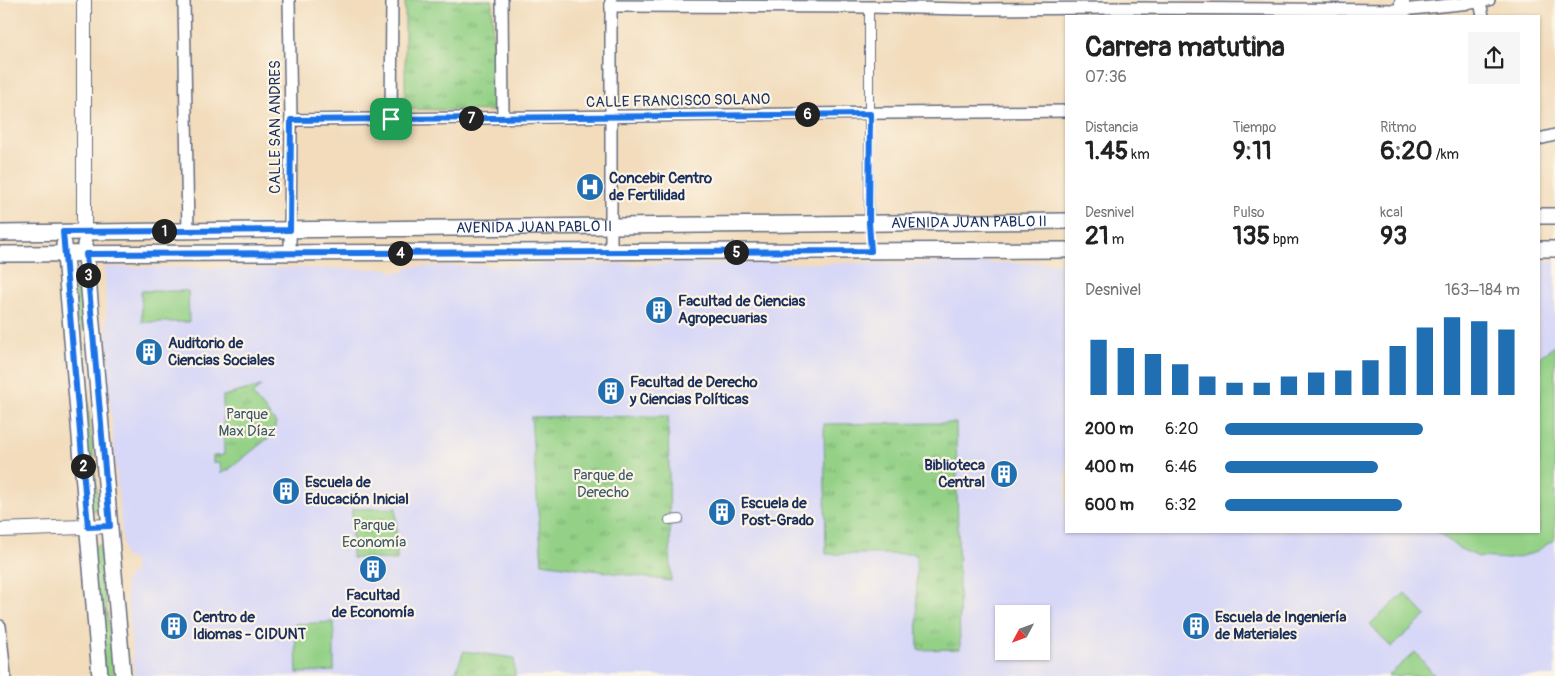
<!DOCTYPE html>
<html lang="es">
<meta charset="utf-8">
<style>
body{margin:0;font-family:Pangolin,sans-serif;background:#f6f6f6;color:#222;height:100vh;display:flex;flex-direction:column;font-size:19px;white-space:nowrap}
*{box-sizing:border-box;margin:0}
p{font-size:16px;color:#767676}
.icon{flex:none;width:28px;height:28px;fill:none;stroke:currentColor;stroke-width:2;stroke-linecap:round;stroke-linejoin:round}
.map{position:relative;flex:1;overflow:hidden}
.panel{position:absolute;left:1065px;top:15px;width:475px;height:518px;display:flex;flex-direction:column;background:#fff;border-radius:0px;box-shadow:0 1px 4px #0004}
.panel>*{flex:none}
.needle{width:32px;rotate:229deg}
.controls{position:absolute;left:995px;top:605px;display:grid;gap:10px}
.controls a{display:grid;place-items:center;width:55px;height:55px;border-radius:0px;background:#fff;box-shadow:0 1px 4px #0004;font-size:25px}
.pin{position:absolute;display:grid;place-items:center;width:42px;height:42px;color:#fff;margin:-21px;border-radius:10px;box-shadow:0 2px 8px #0006}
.km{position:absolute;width:25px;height:25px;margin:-12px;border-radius:50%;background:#222;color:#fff;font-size:14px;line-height:25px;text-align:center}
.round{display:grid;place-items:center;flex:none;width:52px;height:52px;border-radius:0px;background:#f6f6f6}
.headline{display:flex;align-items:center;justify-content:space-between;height:85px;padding:0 20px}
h1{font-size:28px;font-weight:700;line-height:38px}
.metrics{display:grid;grid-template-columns:repeat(3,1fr);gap:8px;height:85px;padding:5px 20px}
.metrics div{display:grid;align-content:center}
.metrics b{font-size:25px;font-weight:700}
.metrics small{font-size:14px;font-weight:400}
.metrics p{font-size:14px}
.chart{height:140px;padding:10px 20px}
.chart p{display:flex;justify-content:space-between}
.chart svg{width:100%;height:90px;margin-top:5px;stroke:#1f6fb2;stroke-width:6}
ul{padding:0 20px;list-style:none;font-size:16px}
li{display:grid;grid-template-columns:80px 60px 1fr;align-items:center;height:38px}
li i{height:12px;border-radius:6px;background:#1f6fb2}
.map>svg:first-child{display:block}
.built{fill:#d7d7f8;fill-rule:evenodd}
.green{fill:#94d187;stroke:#588072}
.park{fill:url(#park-tufts);stroke:#588072}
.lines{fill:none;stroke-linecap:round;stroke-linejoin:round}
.pedestrian-casing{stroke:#666c7f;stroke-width:10}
.minor-casing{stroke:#666c7f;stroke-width:14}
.tertiary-casing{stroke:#666c7f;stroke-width:16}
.secondary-casing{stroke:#666c7f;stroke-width:18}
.pedestrian{stroke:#fff;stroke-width:8}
.minor{stroke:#fff;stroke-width:11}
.tertiary{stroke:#fff;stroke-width:14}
.secondary{stroke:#fff;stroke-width:15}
.route-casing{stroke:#fff;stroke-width:10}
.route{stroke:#1a73e8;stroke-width:6}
.labels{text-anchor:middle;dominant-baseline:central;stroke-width:4.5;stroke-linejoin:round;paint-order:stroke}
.street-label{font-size:15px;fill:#1b2f5e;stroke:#fcf5e5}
.poi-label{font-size:15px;font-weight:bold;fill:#1b2f5e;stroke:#fcf5e5;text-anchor:start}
.park-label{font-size:15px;fill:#395868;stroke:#fcf5e5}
</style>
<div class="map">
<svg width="1555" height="676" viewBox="0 0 1555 676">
<defs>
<pattern id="park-tufts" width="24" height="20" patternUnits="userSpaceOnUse" patternTransform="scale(1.25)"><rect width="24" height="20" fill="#94d187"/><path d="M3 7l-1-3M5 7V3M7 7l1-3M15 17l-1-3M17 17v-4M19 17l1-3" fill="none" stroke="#78aa72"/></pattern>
</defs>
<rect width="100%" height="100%" fill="#fcf5e5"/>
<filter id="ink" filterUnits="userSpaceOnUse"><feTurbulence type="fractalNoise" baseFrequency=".02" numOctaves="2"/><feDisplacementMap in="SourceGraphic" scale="10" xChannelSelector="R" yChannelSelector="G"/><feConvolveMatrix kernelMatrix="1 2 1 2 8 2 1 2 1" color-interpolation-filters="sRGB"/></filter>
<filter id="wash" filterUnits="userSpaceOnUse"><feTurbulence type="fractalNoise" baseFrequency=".0096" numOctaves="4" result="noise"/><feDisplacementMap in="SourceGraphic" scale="20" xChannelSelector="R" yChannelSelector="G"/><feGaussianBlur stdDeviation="1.12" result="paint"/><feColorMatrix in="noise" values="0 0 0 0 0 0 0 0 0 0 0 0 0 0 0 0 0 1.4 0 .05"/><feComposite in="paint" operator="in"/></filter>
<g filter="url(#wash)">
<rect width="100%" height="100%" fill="#f2dcbc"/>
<path class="built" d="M1539 261H1555V676H135L125 580H129V574H134V560H130L129 557H124L108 377 105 267 389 269V272H406V267L555 264 1066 263V531H1539ZM1004 614H1041V651H1004Z"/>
<g class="green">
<path d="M81 270 83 375H77L75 271Z"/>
<path d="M141 291H188L189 322H142Z"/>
<path d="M1555 346V539L1534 553 1509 559 1479 557 1458 548 1437 531H1539V357Z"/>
<path d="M79 394H87L99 511 89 510Z"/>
<path d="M100 545 114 676H105L91 546Z"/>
<path d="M1405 593 1426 616 1391 647 1370 624Z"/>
<path d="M334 622V671L297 673 295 624Z"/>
<path d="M1415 652 1435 676H1388Z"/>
</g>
<g class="park">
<path d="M405 0H492L494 111 405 109Z"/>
<path d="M261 386 252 394 276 423 272 435 227 471 221 473 220 463H213V456L224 455 223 396Z"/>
<path d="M668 416 671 581 542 563 531 417Z"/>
<path d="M956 423 960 649 918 650 916 554H826L824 424Z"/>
<path d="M396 508 397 560 352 558V509Z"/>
<path d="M464 651 514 658 515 676H454Z"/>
</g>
</g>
<g filter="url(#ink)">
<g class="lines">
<g class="pedestrian-casing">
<g id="pedestrian">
<path d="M869 7V223"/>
<path d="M669 520 679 519"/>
</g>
</g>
<g class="minor-casing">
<g id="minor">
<path d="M184 0 188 231"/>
<path d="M289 0 291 120 290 253"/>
<path d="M502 0 503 118"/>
<path d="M611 0V252"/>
<path d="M1480 2 1483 16"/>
<path d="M611 6 869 7 965 9 1123 8 1402 10 1480 2 1489 0"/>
<path d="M391 119 392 0"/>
<path d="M291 120 1066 111"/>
<path d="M1539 139 1555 135"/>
<path d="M0 626 5 676"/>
</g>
</g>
<g class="tertiary-casing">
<g id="tertiary">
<path d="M1402 16V0"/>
<path d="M84 232V0"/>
<path d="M0 530 110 526"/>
</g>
</g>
<g class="secondary-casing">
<g id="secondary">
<path d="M1539 216H1555"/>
<path id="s1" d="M0 233 1066 221"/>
<path d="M64 244 100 676"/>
<path d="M85 244 123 676"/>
<path d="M1539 249H1555"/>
<path d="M0 254 1066 250"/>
</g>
</g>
<use href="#pedestrian" class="pedestrian"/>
<use href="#minor" class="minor"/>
<use href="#tertiary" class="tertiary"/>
<use href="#secondary" class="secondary"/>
</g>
</g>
<g class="lines" filter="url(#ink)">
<g class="route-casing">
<path id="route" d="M870 114 869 223 871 251 86 254 110 526 88 527 63 232 290 230 291 120Z"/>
</g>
<use href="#route" class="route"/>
</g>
<defs>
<g id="hospital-disc" transform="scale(1.4375)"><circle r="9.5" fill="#1f6fb2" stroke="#fcf5e5"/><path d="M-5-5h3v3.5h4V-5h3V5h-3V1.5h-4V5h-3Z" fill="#fff"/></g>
<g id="building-disc" transform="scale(1.4375)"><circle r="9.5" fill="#1f6fb2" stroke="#fcf5e5"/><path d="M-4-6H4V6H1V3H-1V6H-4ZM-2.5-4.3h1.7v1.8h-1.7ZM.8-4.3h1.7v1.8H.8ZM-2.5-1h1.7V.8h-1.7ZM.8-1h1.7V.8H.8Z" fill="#fff"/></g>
</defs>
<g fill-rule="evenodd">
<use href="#hospital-disc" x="590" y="187"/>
<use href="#building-disc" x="659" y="310"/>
<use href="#building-disc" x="149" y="352"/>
<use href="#building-disc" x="611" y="391"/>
<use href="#building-disc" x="1004" y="474"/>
<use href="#building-disc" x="286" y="491"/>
<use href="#building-disc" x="722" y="512"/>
<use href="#building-disc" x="373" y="569"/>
<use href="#building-disc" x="174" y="626"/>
<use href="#building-disc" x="1196" y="626"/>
</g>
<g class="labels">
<g class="street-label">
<text transform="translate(678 101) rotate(-1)">CALLE FRANCISCO SOLANO</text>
<text transform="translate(275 127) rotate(-90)">CALLE SAN ANDRES</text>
<text stroke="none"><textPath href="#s1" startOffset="969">AVENIDA JUAN PABLO II</textPath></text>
<text stroke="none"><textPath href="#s1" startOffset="534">AVENIDA JUAN PABLO II</textPath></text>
</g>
<g class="poi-label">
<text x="609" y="178">Concebir Centro<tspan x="609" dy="17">de Fertilidad</tspan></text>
<text x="678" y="301">Facultad de Ciencias<tspan x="678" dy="17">Agropecuarias</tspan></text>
<text x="168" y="343">Auditorio de<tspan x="168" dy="17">Ciencias Sociales</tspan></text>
<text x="630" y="382">Facultad de Derecho<tspan x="630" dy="17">y Ciencias Políticas</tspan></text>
<text x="985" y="465" text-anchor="end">Biblioteca<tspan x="985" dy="17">Central</tspan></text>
<text x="305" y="482">Escuela de<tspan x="305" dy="17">Educación Inicial</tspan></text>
<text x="741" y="503">Escuela de<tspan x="741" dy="17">Post-Grado</tspan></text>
<text x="373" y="595" text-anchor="middle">Facultad<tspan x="373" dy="17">de Economía</tspan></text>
<text x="193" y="617">Centro de<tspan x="193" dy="17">Idiomas - CIDUNT</tspan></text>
<text x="1215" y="617">Escuela de Ingeniería<tspan x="1215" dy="17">de Materiales</tspan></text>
</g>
<g class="park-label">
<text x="247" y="414">Parque<tspan x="247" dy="17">Max Díaz</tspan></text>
<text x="603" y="475">Parque de<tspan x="603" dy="17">Derecho</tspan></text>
<text x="374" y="525">Parque<tspan x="374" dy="17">Economía</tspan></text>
</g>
</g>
</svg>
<div class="controls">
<a><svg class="needle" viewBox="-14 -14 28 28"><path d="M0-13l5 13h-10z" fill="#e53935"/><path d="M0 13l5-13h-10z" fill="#767676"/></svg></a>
</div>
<div class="pin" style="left:391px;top:119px;background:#1e9e55"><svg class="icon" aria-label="arrive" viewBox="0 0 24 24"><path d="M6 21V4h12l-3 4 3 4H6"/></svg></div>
<b class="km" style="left:164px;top:231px">1</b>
<b class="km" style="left:83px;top:466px">2</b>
<b class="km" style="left:88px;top:275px">3</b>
<b class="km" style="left:400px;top:253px">4</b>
<b class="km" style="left:736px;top:252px">5</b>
<b class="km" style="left:807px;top:114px">6</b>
<b class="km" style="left:471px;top:118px">7</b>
<section class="panel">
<div class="headline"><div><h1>Carrera matutina</h1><p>07:36</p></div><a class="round"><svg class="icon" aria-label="share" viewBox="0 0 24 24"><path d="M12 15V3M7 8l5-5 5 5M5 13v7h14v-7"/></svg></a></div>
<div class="metrics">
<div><p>Distancia</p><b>1.45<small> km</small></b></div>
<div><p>Tiempo</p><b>9:11</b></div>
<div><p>Ritmo</p><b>6:20<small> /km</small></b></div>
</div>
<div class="metrics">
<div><p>Desnivel</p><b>21<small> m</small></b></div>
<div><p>Pulso</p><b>135<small> bpm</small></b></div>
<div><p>kcal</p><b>93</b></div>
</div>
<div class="chart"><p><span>Desnivel</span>163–184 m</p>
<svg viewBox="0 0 160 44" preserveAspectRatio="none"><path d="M5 44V17M15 44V21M25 44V24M35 44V29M45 44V35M55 44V38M65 44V38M75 44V35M85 44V33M95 44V32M105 44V27M115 44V20M125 44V11M135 44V6M145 44V8M155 44V12"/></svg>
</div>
<ul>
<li><b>200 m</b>6:20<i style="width:67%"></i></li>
<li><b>400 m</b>6:46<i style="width:52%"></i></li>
<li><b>600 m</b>6:32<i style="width:60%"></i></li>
</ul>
</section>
</div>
